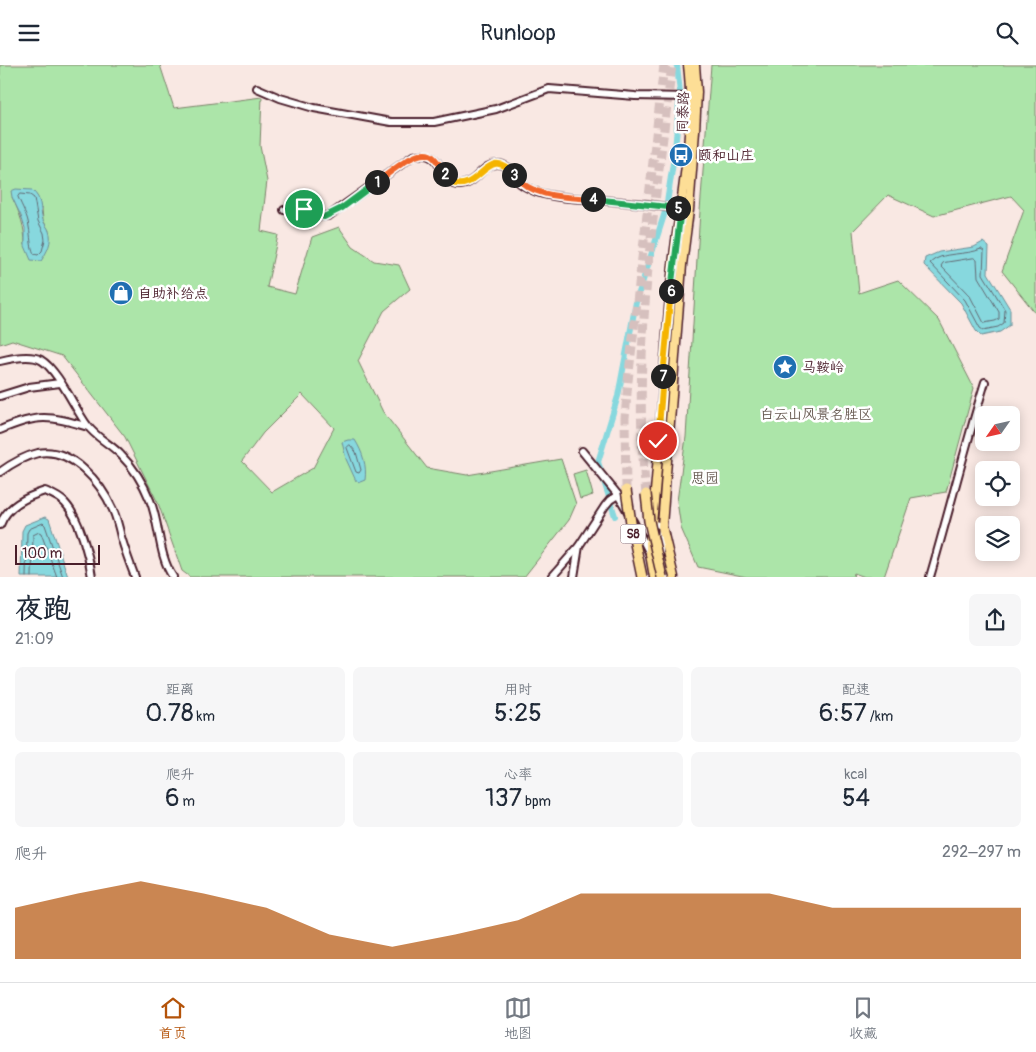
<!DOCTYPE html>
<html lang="zh">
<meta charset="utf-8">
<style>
body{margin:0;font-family:Pangolin,"LXGW WenKai TC",sans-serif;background:#f6f6f7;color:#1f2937;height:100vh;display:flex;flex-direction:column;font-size:19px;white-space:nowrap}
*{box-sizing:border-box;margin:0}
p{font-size:16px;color:#747a83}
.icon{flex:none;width:28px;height:28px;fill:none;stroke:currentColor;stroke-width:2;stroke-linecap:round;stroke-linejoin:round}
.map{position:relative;height:512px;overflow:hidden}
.side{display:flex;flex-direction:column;background:#fff;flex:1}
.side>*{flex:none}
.needle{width:32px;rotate:236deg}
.fabs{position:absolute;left:975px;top:341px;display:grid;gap:10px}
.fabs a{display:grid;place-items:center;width:45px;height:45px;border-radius:8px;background:#fff;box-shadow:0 2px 12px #0003;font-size:25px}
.scale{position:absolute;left:15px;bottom:12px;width:85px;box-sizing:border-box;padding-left:5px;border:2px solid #4a1f2b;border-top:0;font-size:14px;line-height:18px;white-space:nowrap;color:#4a1f2b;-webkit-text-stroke:4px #fff;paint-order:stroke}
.pin{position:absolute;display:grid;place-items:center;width:42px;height:42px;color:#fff;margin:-21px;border:2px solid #fff;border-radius:50%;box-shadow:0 1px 5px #0007}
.km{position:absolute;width:25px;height:25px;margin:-12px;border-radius:50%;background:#222;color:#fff;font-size:14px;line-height:25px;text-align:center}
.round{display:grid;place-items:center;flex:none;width:52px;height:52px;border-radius:8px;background:#f6f6f7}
.head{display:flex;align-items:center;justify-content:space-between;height:85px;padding:0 15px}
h1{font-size:28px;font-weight:600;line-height:38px}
.metrics{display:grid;grid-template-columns:repeat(3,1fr);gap:8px;height:85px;padding:5px 15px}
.metrics div{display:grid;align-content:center;border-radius:8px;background:#f6f6f7;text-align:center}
.metrics b{font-size:25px;font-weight:600}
.metrics small{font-size:14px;font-weight:400}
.metrics p{font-size:14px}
.chart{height:140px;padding:10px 15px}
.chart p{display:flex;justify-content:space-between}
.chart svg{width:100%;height:90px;margin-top:5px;fill:#b45309;opacity:.7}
header{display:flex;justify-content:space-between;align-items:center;height:65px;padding:0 15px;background:#fff;font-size:22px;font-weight:600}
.dock{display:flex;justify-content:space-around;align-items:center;height:70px;border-top:1px solid #e0e1e3;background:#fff;font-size:14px;color:#747a83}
.dock a{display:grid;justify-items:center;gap:2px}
.dock .current{color:#b45309}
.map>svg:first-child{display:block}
.green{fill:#ace5a9;stroke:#7b826a;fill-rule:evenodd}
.water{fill:#87d8de;stroke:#6f8e96}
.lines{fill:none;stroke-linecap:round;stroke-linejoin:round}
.shore{stroke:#626973;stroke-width:1}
.canal{stroke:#87d8de;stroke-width:6}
.highway-tunnel{stroke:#d6c0be;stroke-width:9;stroke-dasharray:9 4.5;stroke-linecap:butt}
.minor-casing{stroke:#4a1f2b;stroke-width:10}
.major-casing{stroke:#4a1f2b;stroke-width:11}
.minor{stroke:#fff;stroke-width:6}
.major{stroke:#fdde96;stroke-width:8}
.highway-bridge-casing{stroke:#4a1f2b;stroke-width:12;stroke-linecap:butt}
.highway-bridge{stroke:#fdde96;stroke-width:9}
.split-1-casing{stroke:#fff;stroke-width:10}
.split-2-casing{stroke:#fff;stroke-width:10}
.split-3-casing{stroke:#fff;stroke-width:10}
.split-4-casing{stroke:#fff;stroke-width:10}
.split-5-casing{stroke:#fff;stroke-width:10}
.split-6-casing{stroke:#fff;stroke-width:10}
.split-7-casing{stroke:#fff;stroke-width:10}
.split-8-casing{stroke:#fff;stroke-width:10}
.split-1{stroke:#22a559;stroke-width:6}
.split-2{stroke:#f0652b;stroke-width:6}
.split-3{stroke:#f5b400;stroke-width:6}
.split-4{stroke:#f0652b;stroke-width:6}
.split-5{stroke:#22a559;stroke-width:6}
.split-6{stroke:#22a559;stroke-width:6}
.split-7{stroke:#f5b400;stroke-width:6}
.split-8{stroke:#f5b400;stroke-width:6}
.labels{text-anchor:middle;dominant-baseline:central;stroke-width:5;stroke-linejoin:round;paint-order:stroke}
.shield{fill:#fff;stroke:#80626b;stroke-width:1}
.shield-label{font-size:12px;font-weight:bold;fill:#4a1f2b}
.street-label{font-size:14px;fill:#4a1f2b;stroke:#fff}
.poi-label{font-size:14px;fill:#4a1f2b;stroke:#fff;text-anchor:start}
.park-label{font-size:14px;fill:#675a51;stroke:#fff}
</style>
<header><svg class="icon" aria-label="menu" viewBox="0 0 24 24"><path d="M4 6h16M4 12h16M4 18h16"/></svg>Runloop<svg class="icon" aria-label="search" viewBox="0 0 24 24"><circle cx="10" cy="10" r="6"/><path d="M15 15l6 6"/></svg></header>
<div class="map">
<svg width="1036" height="512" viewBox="0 0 1036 512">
<rect width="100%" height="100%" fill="#f9e8e3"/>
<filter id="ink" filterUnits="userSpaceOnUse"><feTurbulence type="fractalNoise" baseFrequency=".02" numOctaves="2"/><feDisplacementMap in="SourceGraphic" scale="10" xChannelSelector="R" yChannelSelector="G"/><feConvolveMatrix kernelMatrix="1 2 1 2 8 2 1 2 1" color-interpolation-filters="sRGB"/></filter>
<g filter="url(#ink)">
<g class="green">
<path d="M0 0H160L174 43 262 32 260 81 267 116 261 166 278 170 267 222 295 229 312 172 339 162 353 182 374 196 399 200 410 224 384 246 358 296 383 347 427 403 467 410 561 394 576 439 569 455 524 512H190L182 506 158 438 125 372 62 291 12 275 0 279ZM12 132 42 144 43 155 49 166 25 180C25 162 20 149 12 132ZM302 329 334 363 313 403 272 427 242 396 263 368Z"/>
<path d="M711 0H1036V249L1002 206 1024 145 1011 131 934 151 888 130 853 166 859 228 898 215 939 255 974 323 946 427 911 433 884 512H865L854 508 853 512H747L698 502 681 463 677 436 686 372 700 146Z"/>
<path d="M586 405 593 430 580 434 573 409Z"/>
</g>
<g class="water">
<path d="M16 124 32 125C43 135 39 142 43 155 44 159 48 162 49 166 53 176 47 187 41 196L31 195 25 181V163L21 151 12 132 11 126Z"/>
<path d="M983 177 989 182 988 208 1010 244V260L1000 267 981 271 976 266 961 238 924 200 925 193 939 187 974 182Z"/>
<path d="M348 375H355C363 388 367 401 365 415L360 417 356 416 346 394 342 377Z"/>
<path d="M45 452 49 454 68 512H21L22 466 25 460Z"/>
</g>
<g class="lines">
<g class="shore">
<path d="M20 129 30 130 34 133 38 156 44 168 45 175 42 186 38 190 34 189C30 180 31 172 29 162 28 151 22 142 18 132Z"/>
<path d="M981 184 984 186 983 209 1005 245 1004 258 998 262 983 265 980 263 965 235 930 198C942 186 966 191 981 184Z"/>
<path d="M974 193 977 195 978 212 999 247V254L995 256 984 258 970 231 941 201 943 198Z"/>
<path d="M350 380 356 387 361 405 359 408 356 407 347 383Z"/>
<path d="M26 512 27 468 29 464 43 458 45 460 63 512"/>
<path d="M32 512 33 470 39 467 41 468 57 512"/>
</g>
<path class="canal" d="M615 451 598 397 618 331 636 237 666 144 675 85 680 28 677 0"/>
<g class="highway-tunnel">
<path d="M626 425 625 353 628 316 664 0"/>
<path d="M646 429C631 286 655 142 672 0"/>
</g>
<g class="minor-casing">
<g id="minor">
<path d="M257 23 280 33 314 43 391 57H434L496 44 549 24 635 31 689 32"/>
<path d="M284 145C291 144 299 142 306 144 315 147 320 154 330 150L413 91C446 82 438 121 460 120 476 119 483 98 498 99 509 99 513 112 520 118 524 121 532 125 537 127 558 134 580 133 601 135 628 137 654 140 681 144"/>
<path d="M0 296C12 293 30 289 41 295 58 305 75 344 87 360 96 373 111 379 121 390 133 402 144 420 150 435 160 459 158 490 173 512"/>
<path d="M0 331 29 322 60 318"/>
<path d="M0 365C37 349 50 350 88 362"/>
<path d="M582 386 618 430 628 447"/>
<path d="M0 407C11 399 25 391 38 388 72 382 101 418 113 445 117 454 119 463 121 472 125 485 130 499 135 512"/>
<path d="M633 456 650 489"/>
<path d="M652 458 662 461 660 489"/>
<path d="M0 460C7 441 26 432 45 426 52 429 60 432 65 438 80 454 89 491 92 512"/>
<path d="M552 512 579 481 605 441 610 435 618 430"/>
<path d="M574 512 579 481"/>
<path d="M930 512C949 447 965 382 985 317"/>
</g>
</g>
<g class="major-casing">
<g id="major">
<path d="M652 458C661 372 664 286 673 200 680 136 696 65 688 0"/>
<path d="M650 472V489L654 512"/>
<path d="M674 512 662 461 682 200 689 145 695 66 697 27 695 0"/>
</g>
</g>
<use href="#minor" class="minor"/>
<use href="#major" class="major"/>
<g class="highway-bridge-casing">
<g id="highway-bridge">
<path d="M626 425 632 464 642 512"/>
<path d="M646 429 649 456 662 512"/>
</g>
</g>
<use href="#highway-bridge" class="highway-bridge"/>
</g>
</g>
<g class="lines" filter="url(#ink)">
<g class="split-1-casing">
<path id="split-1" d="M304 144 324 152 342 143 377 117"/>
</g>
<g class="split-2-casing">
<path id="split-2" d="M377 117C389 109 415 84 430 90 437 93 441 103 445 109"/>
</g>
<g class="split-3-casing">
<path id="split-3" d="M445 109 450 117C479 131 488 76 514 110"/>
</g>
<g class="split-4-casing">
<path id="split-4" d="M514 110C532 133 566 132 593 134"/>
</g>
<g class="split-5-casing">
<path id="split-5" d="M593 134 678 143"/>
</g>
<g class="split-6-casing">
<path id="split-6" d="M671 226 681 144 678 143"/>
</g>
<g class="split-7-casing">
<path id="split-7" d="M663 311 671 226"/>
</g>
<g class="split-8-casing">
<path id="split-8" d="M658 376 663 311"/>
</g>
<use href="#split-1" class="split-1"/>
<use href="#split-2" class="split-2"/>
<use href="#split-3" class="split-3"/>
<use href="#split-4" class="split-4"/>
<use href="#split-5" class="split-5"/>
<use href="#split-6" class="split-6"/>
<use href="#split-7" class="split-7"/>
<use href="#split-8" class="split-8"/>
</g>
<defs>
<g id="bus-disc" transform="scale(1.25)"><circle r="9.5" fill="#1f6fb2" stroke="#fff"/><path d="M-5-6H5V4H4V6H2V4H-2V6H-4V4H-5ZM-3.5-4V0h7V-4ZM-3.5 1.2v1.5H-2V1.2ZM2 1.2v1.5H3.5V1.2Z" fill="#fff"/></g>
<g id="shop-disc" transform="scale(1.25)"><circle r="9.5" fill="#1f6fb2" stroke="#fff"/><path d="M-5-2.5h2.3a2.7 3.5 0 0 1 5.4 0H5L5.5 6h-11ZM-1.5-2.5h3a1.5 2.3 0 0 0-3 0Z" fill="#fff"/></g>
<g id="sight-disc" transform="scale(1.25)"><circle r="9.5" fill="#1f6fb2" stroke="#fff"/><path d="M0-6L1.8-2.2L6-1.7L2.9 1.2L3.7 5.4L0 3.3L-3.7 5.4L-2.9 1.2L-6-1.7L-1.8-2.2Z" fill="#fff"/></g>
</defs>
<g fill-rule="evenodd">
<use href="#bus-disc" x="681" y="90"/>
<use href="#shop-disc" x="121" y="228"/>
<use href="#sight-disc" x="785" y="302"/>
</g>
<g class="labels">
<rect class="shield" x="620.5" y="459.5" width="25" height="19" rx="4"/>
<g class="shield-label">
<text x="633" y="469">S8</text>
</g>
<g class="street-label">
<text transform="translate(683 47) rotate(-88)">同泰路</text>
</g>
<g class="poi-label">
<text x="698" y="90">颐和山庄</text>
<text x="138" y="228">自助补给点</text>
<text x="802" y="302">马鞍岭</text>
</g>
<g class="park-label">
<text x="816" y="349">白云山风景名胜区</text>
<text x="705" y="413">思园</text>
</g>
</g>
</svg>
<div class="fabs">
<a><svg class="needle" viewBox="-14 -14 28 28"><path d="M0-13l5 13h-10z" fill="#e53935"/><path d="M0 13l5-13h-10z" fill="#747a83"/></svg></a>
<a><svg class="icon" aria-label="locate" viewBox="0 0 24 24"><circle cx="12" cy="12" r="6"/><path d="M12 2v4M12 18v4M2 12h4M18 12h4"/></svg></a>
<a><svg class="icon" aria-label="layers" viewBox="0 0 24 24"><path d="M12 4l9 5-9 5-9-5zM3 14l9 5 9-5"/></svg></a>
</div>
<div class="scale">100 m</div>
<div class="pin" style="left:304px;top:144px;background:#1e9e55"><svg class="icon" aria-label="arrive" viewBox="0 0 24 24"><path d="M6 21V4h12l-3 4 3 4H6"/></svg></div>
<div class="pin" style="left:658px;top:376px;background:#d93025"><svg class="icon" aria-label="check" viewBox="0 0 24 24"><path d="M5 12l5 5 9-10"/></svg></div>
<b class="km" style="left:377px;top:117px">1</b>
<b class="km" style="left:445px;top:109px">2</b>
<b class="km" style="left:514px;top:110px">3</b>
<b class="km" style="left:593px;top:134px">4</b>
<b class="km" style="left:678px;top:143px">5</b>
<b class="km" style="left:671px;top:226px">6</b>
<b class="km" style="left:663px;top:311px">7</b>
</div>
<section class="side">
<div class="head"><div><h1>夜跑</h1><p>21:09</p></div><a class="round"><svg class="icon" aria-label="share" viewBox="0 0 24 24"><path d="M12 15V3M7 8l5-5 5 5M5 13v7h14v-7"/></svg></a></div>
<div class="metrics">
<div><p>距离</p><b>0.78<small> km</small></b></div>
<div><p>用时</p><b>5:25</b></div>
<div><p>配速</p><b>6:57<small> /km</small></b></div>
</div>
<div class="metrics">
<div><p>爬升</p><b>6<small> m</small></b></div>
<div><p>心率</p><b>137<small> bpm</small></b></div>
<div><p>kcal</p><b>54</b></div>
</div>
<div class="chart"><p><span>爬升</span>292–297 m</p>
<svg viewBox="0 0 160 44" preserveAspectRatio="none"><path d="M0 44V19L10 12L20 6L30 12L40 19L50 32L60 38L70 32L80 25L90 12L100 12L110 12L120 12L130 19L140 19L150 19L160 19V44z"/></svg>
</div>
</section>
<nav class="dock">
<a class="current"><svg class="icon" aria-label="home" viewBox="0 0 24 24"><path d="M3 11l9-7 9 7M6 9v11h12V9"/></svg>首页</a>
<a><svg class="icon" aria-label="map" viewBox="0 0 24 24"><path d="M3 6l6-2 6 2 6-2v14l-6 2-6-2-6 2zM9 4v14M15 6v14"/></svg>地图</a>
<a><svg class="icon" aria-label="saved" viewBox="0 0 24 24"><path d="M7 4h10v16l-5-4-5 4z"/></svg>收藏</a>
</nav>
